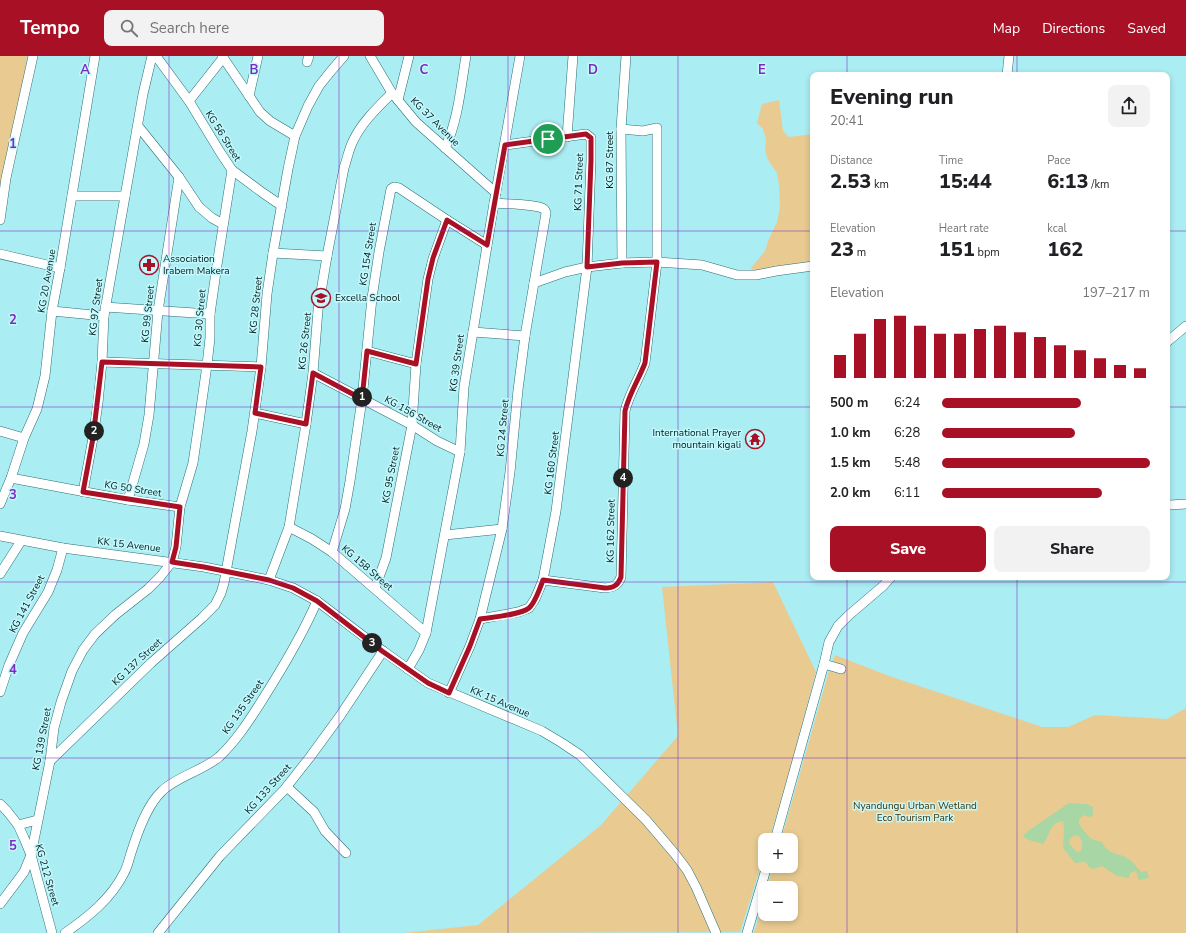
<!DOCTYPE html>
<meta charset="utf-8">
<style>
body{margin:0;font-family:"Nunito Sans",sans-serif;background:#f2f2f2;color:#202124;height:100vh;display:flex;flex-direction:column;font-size:15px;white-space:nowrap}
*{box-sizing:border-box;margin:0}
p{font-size:13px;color:#757577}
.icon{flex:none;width:22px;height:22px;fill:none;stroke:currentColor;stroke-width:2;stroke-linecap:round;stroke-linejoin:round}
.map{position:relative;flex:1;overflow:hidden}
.drawer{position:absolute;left:810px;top:16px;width:360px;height:508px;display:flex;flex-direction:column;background:#fff;border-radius:8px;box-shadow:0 2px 6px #0003}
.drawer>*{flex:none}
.fabs{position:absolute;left:758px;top:777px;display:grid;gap:8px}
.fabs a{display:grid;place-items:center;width:40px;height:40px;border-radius:8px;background:#fff;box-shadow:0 2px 6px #0003;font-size:20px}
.pin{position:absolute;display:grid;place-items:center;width:34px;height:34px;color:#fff;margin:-17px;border:2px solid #fff;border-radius:50%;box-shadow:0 1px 4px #0007}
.km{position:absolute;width:20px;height:20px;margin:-10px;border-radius:50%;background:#222;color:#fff;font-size:11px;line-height:20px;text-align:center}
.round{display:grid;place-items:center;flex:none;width:42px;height:42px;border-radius:8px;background:#f2f2f2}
.summary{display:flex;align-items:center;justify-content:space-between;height:68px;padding:0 20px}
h1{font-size:22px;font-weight:800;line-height:30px}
.figures{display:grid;grid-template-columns:repeat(3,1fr);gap:6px;height:68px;padding:4px 20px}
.figures div{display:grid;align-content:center}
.figures b{font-size:20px;font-weight:800}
.figures small{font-size:11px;font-weight:400}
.figures p{font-size:11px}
.chart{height:112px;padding:8px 20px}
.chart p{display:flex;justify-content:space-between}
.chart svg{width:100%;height:72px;margin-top:4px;stroke:#a81125;stroke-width:6}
.action{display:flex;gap:8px;margin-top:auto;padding:8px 20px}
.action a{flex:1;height:46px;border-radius:8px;background:#a81125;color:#fff;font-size:16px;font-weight:800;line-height:46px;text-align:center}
.action a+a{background:#f2f2f2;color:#202124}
ul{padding:0 20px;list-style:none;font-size:13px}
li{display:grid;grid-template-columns:64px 48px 1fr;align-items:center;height:30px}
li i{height:10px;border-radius:5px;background:#a81125}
header{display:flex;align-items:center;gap:24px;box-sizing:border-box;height:56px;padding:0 20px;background:#a81125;color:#fff}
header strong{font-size:19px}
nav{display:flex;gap:22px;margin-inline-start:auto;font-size:14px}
.search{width:280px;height:36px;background:#f2f2f2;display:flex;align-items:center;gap:10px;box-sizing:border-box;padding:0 14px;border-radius:8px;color:#757577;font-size:15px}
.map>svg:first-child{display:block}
.green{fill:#e9cb91}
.water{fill:#a8d6a4;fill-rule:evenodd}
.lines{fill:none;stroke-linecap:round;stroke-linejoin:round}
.minor-casing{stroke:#2c6f75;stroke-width:10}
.minor{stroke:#fff;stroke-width:9}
.route-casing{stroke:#fff;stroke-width:8}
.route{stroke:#a81125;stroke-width:5}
.grid{fill:none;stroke:#7b2cbf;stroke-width:1;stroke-opacity:0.55}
.labels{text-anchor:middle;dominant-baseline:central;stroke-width:3;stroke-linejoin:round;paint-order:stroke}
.street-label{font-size:10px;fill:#011c1e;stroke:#c3f8fc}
.poi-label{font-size:10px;fill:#011c1e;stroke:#c3f8fc;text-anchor:start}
.park-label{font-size:10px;fill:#463100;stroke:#c3f8fc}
.grid-label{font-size:13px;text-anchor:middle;font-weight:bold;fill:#7b2cbf;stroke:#c3f8fc;stroke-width:3;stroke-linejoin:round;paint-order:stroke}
</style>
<header>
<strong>Tempo</strong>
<div class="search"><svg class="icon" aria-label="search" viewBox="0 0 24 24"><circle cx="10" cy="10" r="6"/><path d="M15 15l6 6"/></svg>Search here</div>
<nav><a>Map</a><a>Directions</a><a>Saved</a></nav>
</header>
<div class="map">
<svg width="1186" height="877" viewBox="0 0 1186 877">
<rect width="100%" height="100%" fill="#aaedf3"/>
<g class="green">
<path d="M0 0H27L21 45 0 141Z"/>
<path d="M779 44 783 75 789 81 813 78V210L756 219 751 212 765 195 768 185 777 166 780 151 779 129 777 117 768 104 765 95 766 84 763 73 757 67 762 48Z"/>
<path d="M773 526 816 616 789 718 769 784H765V796L740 876 403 877 478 869 601 769 678 680 662 531Z"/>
<path d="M835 599 892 621 1042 671H1068L1095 659 1167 663 1186 652V877H754L765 839V858H791V832H767L773 810H791V784H781L829 615Z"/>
</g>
<path class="water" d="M1069 747 1087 748 1093 751V759L1089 761 1083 759 1079 764V768L1083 774 1091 783 1102 786C1108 800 1120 796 1130 804 1134 807 1137 812 1141 816L1147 815 1149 822 1139 824 1136 815 1130 817 1129 822 1117 820 1102 810 1093 813 1089 811 1086 806 1075 807 1063 792 1064 774 1063 765C1048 767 1051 779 1043 788 1035 785 1030 786 1023 780L1028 775ZM1078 779C1082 784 1083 788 1081 795L1077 796 1070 789 1069 784 1073 780Z"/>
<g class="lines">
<g class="minor-casing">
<g id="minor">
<path d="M156 0 189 45 220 96 232 114 263 137 282 150"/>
<path d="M222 0 260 56 270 65 295 80"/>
<path d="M370 0 392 37 416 66 496 137"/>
<path d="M307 6 309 0"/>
<path d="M1007 19 1009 0"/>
<path d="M249 40 258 0"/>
<path d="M398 44 409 0"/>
<path d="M189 45 223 2"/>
<path d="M138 70 179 121 199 151 212 162 223 168"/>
<path d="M567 81 573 0"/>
<path d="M445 92C458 65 461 30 466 0"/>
<path d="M72 140H125"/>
<path d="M494 147C506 148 532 148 542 152 545 153 545 154 546 157L534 227"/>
<path d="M0 164 6 122 33 0"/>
<path d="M273 197 327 200"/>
<path d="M0 198 60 212"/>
<path d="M622 207 621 73 626 0"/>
<path d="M105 251 210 258"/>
<path d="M52 255 104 260"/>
<path d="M473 276 525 280"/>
<path d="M1167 286 1186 270"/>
<path d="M367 295 416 308"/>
<path d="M102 306 261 311"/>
<path d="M313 317 412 369 437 385 460 396"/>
<path d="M255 357 306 368"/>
<path d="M0 375 24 382"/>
<path d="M11 422 128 444 180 451"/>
<path d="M83 436 93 382 98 347 102 306 104 260 143 38 152 0"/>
<path d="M128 444 144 388 149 359 158 255 179 121"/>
<path d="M0 448 11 422 24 382 37 353 45 320 52 255 60 212 95 0"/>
<path d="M1167 448 1170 449 1186 448"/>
<path d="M289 471 312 483 332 496 426 577"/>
<path d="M445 479 502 473"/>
<path d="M0 480 63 492 204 511 269 524 293 532 317 545 383 595 428 627 542 675 562 687 580 699 646 764 675 798 687 814 696 831 716 877"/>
<path d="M332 496 345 453 350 425 362 343 372 242 379 196 391 133 394 131 399 132 447 164 487 189"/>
<path d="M0 518 21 485"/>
<path d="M269 524 289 471 306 368 313 317 318 254 327 200 344 112C347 103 349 93 353 85 362 66 378 51 392 37"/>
<path d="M543 524 605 532C614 531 618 529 621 521L625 355C629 338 639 323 645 307L657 206V72L643 75 621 73"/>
<path d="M375 532 386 502 412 369 416 308 428 223 433 203 447 164"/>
<path d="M480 563 518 556 529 552 535 543 543 524 556 455 587 211 591 104V82L586 78 505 89"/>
<path d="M824 608 841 613"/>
<path d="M408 613 419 594 426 577 460 396 464 331 494 147 520 0"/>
<path d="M0 636 9 609 23 577 48 536 57 514 63 492"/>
<path d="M449 637 470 590 480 563 502 473 510 416 518 334 525 280 534 227 565 216 587 211 622 207 657 206 702 209 737 219H756L776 215 813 210"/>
<path d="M50 705 151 607 202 562 215 549 221 537 224 527 232 483 252 375 261 311 267 238 273 197 288 113 295 80 308 50 319 30 331 15 344 0"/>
<path d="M287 731 314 756 325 775 346 797"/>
<path d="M0 748 7 755 18 769 24 782 31 799 52 877"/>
<path d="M18 769 37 764"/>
<path d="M775 784 824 608 829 586 838 570 849 559 883 530 891 521"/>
<path d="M0 848 24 816 31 799 50 705 54 672 61 646 72 615 83 594 95 578 115 559 148 533 160 521 172 506 176 491 180 451 193 407 198 373 207 309 210 282V258L217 209 232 114"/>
<path d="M65 877C88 861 111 843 124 817 128 810 129 802 132 794 138 775 147 749 162 735 176 721 202 715 219 701 236 685 249 665 261 646 282 613 302 580 317 545"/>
<path d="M158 877 220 800 284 734 310 701 340 660 383 595"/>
<path d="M747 877 767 810"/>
</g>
</g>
<use href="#minor" class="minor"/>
</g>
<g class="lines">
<g class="route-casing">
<path id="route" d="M586 78 591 82V104L587 211 622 207 657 206 645 307C639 323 629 338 625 355L621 521C618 529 614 532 605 532L543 524C540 532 535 547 529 552 520 559 492 561 480 563L470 590 449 637 428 627 382 595 317 545 293 532 269 524 204 511 172 506 176 491 180 451 83 436 93 382 102 306 261 311 255 357 306 368 313 317 362 343 367 295 416 308 428 223 433 202 447 164 487 189 505 89Z"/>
</g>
<use href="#route" class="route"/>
</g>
<path class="grid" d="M169 0V877M339 0V877M508 0V877M678 0V877M847 0V19M1017 0V19M0 175H813M1167 175H1186M0 351H813M1167 351H1186M847 521V877M1017 521V877M0 526H1186M0 702H1186"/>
<defs>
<g id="pharmacy-ring" transform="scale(1)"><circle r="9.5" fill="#c3f8fc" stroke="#a81125" stroke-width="1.5"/><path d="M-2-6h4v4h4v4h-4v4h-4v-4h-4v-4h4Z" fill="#a81125"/></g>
<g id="school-ring" transform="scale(1)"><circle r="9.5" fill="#c3f8fc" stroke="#a81125" stroke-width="1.5"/><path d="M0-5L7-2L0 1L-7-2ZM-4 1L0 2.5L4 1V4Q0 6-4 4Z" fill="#a81125"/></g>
<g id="temple-ring" transform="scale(1)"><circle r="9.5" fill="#c3f8fc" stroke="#a81125" stroke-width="1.5"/><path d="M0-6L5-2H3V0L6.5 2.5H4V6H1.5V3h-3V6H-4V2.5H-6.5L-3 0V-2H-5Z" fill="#a81125"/></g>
</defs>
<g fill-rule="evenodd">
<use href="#pharmacy-ring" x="149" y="209"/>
<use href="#school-ring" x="321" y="242"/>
<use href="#temple-ring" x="755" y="383"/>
</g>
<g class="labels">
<g class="street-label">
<text transform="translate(435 66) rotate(45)">KG 37 Avenue</text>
<text transform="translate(223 80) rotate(58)">KG 56 Street</text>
<text transform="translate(610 104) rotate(-90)">KG 87 Street</text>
<text transform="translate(579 126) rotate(-88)">KG 71 Street</text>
<text transform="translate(368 198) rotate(-81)">KG 154 Street</text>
<text transform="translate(47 225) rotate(-80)">KG 20 Avenue</text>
<text transform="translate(256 249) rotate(-84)">KG 28 Street</text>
<text transform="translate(96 251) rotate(-83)">KG 97 Street</text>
<text transform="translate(148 258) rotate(-84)">KG 99 Street</text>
<text transform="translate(200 262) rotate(-85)">KG 30 Street</text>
<text transform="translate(305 285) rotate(-84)">KG 26 Street</text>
<text transform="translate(457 307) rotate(-82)">KG 39 Street</text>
<text transform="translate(413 358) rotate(29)">KG 156 Street</text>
<text transform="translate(503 372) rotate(-85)">KG 24 Street</text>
<text transform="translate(552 407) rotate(-83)">KG 160 Street</text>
<text transform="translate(391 419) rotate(-79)">KG 95 Street</text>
<text transform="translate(133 433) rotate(9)">KG 50 Street</text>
<text transform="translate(611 475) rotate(-89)">KG 162 Street</text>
<text transform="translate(129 489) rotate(7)">KK 15 Avenue</text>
<text transform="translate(367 512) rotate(41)">KG 158 Street</text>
<text transform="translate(27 548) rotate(-62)">KG 141 Street</text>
<text transform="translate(137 606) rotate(-43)">KG 137 Street</text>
<text transform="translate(500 646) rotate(23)">KK 15 Avenue</text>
<text transform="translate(243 651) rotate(-55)">KG 135 Street</text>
<text transform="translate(42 683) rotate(-79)">KG 139 Street</text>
<text transform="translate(268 733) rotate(-48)">KG 133 Street</text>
<text transform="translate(47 819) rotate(74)">KG 212 Street</text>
</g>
<g class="poi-label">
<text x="163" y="203">Association<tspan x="163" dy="12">Irabem Makera</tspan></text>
<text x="335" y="242">Excella School</text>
<text x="741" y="377" text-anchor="end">International Prayer<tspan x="741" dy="12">mountain kigali</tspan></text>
</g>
<g class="park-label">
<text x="915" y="750">Nyandungu Urban Wetland<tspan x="915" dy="12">Eco Tourism Park</tspan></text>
</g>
</g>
<g class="grid-label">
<text x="85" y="18">A</text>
<text x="254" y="18">B</text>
<text x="424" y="18">C</text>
<text x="593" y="18">D</text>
<text x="762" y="18">E</text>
<text x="13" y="92">1</text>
<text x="13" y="268">2</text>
<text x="13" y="443">3</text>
<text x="13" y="618">4</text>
<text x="13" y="794">5</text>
</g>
</svg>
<div class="fabs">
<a>+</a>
<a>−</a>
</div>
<div class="pin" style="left:548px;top:83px;background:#1e9e55"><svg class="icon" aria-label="arrive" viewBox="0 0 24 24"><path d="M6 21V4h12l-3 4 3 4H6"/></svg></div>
<b class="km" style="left:362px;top:341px">1</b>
<b class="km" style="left:94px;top:375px">2</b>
<b class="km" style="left:372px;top:587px">3</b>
<b class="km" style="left:623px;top:422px">4</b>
<section class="drawer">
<div class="summary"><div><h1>Evening run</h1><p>20:41</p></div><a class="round"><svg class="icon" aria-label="share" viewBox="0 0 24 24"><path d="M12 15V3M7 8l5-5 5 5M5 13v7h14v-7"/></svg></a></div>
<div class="figures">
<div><p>Distance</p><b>2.53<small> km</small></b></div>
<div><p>Time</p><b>15:44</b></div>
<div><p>Pace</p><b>6:13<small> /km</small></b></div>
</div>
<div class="figures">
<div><p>Elevation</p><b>23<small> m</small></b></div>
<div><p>Heart rate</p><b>151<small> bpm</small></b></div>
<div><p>kcal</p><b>162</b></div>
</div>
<div class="chart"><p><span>Elevation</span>197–217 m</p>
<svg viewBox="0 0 160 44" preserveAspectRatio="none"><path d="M5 44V30M15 44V17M25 44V8M35 44V6M45 44V12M55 44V17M65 44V17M75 44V14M85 44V12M95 44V16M105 44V19M115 44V24M125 44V27M135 44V32M145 44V36M155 44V38"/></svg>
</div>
<ul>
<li><b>500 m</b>6:24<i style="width:67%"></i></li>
<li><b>1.0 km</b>6:28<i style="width:64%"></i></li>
<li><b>1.5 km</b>5:48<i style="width:100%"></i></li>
<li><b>2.0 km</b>6:11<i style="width:77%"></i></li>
</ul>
<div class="action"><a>Save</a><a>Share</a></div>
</section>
</div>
